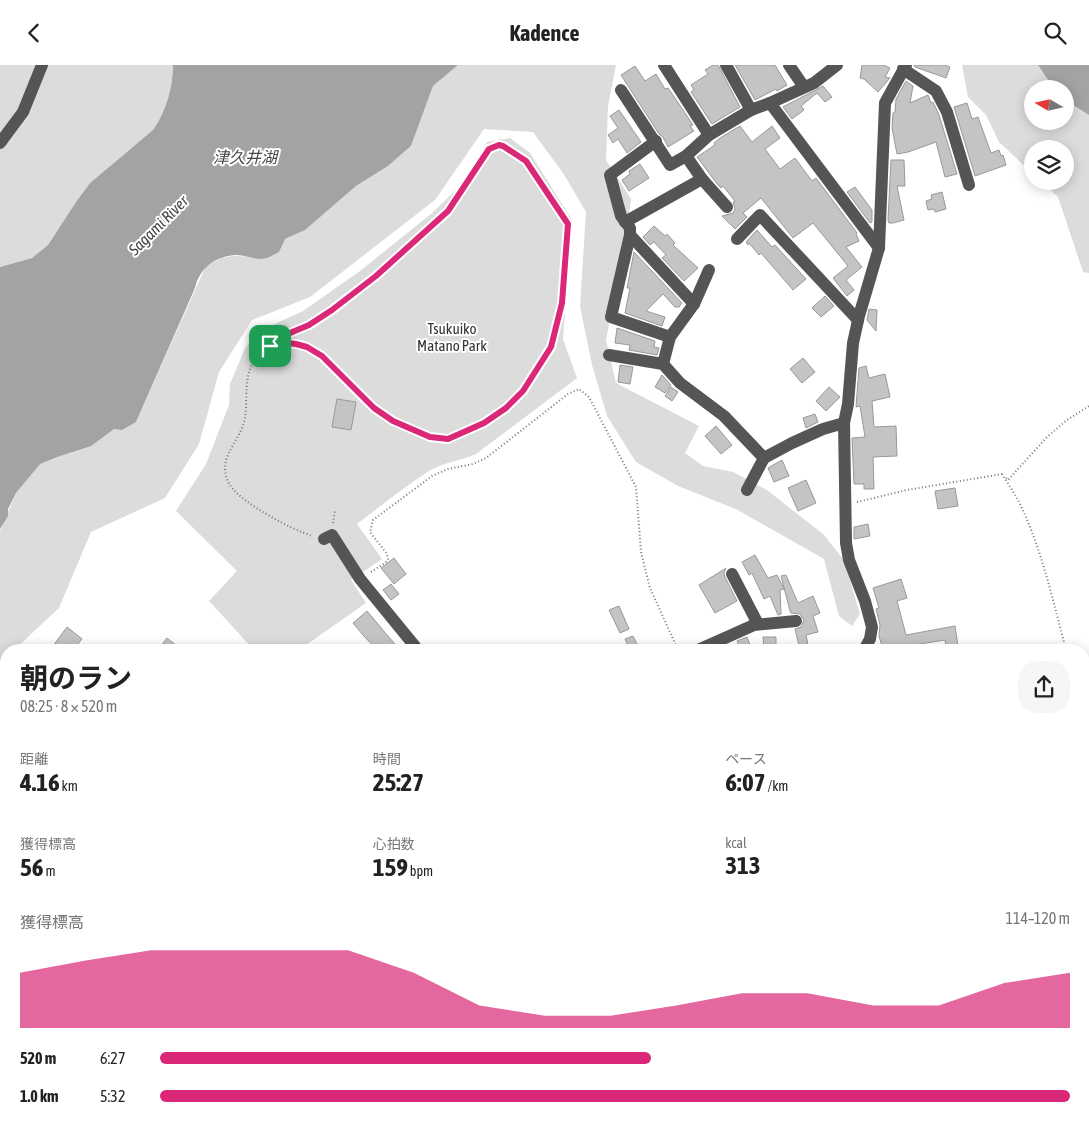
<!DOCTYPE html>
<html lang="ja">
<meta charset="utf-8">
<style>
body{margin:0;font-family:"Asap Condensed","Noto Sans JP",sans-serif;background:#f6f6f6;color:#222;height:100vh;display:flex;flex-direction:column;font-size:19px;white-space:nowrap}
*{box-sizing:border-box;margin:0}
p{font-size:16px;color:#767676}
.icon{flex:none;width:28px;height:28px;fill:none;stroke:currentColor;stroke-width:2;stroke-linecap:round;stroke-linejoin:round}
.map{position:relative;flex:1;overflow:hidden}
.drawer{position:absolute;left:0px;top:579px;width:1090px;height:481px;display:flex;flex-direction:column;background:#fff;border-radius:20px 20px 0 0;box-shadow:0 2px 12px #0003}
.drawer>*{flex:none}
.needle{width:32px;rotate:279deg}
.buttons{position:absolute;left:1024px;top:15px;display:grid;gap:10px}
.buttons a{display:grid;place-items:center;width:50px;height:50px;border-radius:50%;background:#fff;box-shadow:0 2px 12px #0003;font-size:25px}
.pin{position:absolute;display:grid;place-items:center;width:42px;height:42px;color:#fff;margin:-21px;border-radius:10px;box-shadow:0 2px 8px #0006}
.round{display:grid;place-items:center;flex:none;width:52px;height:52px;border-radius:20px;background:#f6f6f6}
.summary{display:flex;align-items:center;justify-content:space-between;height:85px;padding:0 20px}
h1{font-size:28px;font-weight:700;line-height:38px}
.stats{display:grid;grid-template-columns:repeat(3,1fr);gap:8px;height:85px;padding:5px 20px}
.stats div{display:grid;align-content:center}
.stats b{font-size:25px;font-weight:700}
.stats small{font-size:14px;font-weight:400}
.stats p{font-size:14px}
.chart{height:140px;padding:10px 20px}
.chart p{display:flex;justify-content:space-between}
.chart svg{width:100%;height:90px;margin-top:5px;fill:#db2777;opacity:.7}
ul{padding:0 20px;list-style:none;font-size:16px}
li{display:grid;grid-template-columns:80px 60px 1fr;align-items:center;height:38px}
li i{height:12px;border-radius:6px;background:#db2777}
header{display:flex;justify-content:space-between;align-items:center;height:65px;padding:0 20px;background:#fff;font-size:22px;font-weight:700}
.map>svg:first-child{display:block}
.green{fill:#dcdcdc}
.water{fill:#a3a3a3}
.building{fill:#c4c4c4;stroke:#999}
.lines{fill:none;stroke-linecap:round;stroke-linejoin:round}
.path{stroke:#777;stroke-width:2;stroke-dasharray:1 2.5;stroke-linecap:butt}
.minor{stroke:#555;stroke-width:12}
.route-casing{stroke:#fff;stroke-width:10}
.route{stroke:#db2777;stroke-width:6}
.labels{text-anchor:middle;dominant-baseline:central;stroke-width:4;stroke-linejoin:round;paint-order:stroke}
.park-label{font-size:15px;fill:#333;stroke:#fff}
.water-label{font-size:16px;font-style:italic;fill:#444;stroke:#fff}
</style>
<header><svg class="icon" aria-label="back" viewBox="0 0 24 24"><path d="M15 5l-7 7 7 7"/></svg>Kadence<svg class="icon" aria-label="search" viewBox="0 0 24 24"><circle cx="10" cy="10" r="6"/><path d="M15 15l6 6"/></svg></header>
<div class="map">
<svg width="1089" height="1059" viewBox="0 0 1089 1059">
<rect width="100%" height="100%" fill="#fff"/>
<g class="green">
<path d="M0 0H173C173 22 166 47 153 65L90 118 76 137 48 180 32 193 0 202Z"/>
<path d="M458 0H616L608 41 606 95 631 134 624 183 606 275 616 318 699 361 685 388 703 401 733 407 767 425 823 469 844 495 860 549 852 561 839 551 824 494 736 444 678 421 636 397 607 351 592 300 580 241 586 147 563 108 533 67 484 64 435 135 310 232 252 255 219 307 199 379 165 433 91 467 59 543 14 585H6V592L0 596V466L16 428 40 398 114 364 136 357 205 203C223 188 239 190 261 194L285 174 305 165 356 121 388 101 411 81 433 21Z"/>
<path d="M962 0H1038L1054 24H1032V56H1065V35L1089 50V208L1083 207 1058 132 1041 116H1065V84H1032V108L999 77 986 50 968 32Z"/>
<path d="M510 73 530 88 572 155 563 274 577 313 476 389C461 396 444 397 429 406 404 422 381 441 357 459L382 494 351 515 366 538 306 580 294 585H254L209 536 237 506 176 446 206 399 229 340 230 319 245 283 266 263 303 246 360 206 431 149 463 118 487 77Z"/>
<path d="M0 1003 6 1010V1043L0 1052Z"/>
<path d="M167 1054H520L523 1059H159Z"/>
</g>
<g class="water">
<path d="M173 0H469H458L433 21 411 81 388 101 356 121 305 165 285 174 279 187C273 190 267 194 261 194 253 194 245 190 237 190 216 191 200 202 195 223L136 357 122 365 114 364 91 381 57 392 40 399 16 428 8 444V451L0 464V202L32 193 48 180 76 137 90 118 153 65C166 47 173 22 173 0Z"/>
<path d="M1038 0H1089V50L1065 35V24H1054Z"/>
</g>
<g class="building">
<path d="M713 0H718L740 42 712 59 691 27 694 25 691 20 708 9 705 5Z"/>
<path d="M735 0H775L787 20 777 26 776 24 755 35Z"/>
<path d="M862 0H884L890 3 885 12 890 13 878 27 864 14 860 13Z"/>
<path d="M914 0H945L950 2 946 13 915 2Z"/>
<path d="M635 1 645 16 656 9 665 24 668 23 677 36 693 60 690 61 694 66 668 82 663 72 659 69 621 10Z"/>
<path d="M906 16 913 21 910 38 928 30 931 38 933 37 939 50 957 109 945 112 936 77 908 87 897 89 892 63 893 48 895 47 896 34Z"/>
<path d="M823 21 832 32 825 37 817 28 801 41 804 45 792 54 783 42Z"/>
<path d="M967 38 972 54 978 52 991 88 999 85 1001 91 1003 90 1006 100 975 111 954 42Z"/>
<path d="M619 45 641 77 627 88 618 74 613 78 608 70 618 63 610 51Z"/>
<path d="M740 61 752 77 772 61 780 73 765 84 780 104 795 93 812 116 816 113 857 168 856 169 859 176 846 182 862 202 846 215 854 225 847 231 833 213 848 201 813 158 793 173 761 133 743 148 747 152 735 164 722 151 733 148 735 144 733 137 735 136 723 121 721 123 718 120 697 92 715 80 714 78 720 73Z"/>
<path d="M891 95H904L905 121H897L904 155 893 158H889L888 155Z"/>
<path d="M640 99 649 113 629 126 622 115 630 109 629 106Z"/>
<path d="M855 122 872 145V157L870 158 847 127Z"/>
<path d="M942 127 946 144 935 147 934 144 928 145 926 136 932 134 931 130Z"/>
<path d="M654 161 665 171 667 169 675 178 673 180 698 203 684 216 662 193 666 190 654 177 650 180 643 172Z"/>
<path d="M757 165 772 182 775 180 806 214 793 225 761 188 759 190 749 178 748 180 746 177Z"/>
<path d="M634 187 682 238 679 242H675L663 229 646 246 665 252 662 261 625 248 630 223H627Z"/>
<path d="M825 231 834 241 821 252 812 243Z"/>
<path d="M869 244 877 245 876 266 867 255Z"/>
<path d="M617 263 655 276 654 282 659 283 657 290 629 285 630 280 615 278Z"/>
<path d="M803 293 815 307 802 318 790 304Z"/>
<path d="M620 300 633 302 630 319 618 317Z"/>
<path d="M866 301 869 313 885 309 890 332 872 336 874 362 896 361 897 391 873 392 874 424H864V419H854L852 373 865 372 860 341 856 342 859 303Z"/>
<path d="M662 310 671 320 665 328 655 322Z"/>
<path d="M671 322 678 327 672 336 665 331Z"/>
<path d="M829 322 840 332 826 346 816 336Z"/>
<path d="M337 334 356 337 351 365 332 362Z"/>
<path d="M815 349 818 357 806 363 803 353Z"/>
<path d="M716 361 732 380 721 389 705 371Z"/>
<path d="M782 395 789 411 774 417 768 403Z"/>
<path d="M806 415 816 438 798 446 788 423Z"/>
<path d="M955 423 958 441 938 444 935 426Z"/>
<path d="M868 459 870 471 854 474V462Z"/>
<path d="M755 490 768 513 777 510 784 524 780 525 781 549 778 550 770 531 764 534 752 508 749 510 742 497Z"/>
<path d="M394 493 406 509 394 519 381 503Z"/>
<path d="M726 503 724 508 725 512 737 536 715 548 699 520Z"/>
<path d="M786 510 798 538 813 531 820 548 813 551 818 567 806 570 809 585H800L795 564 801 562 804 555 800 549 791 548 790 546 781 511Z"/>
<path d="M901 514 907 533 897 536 906 570 955 561 958 581 946 583 945 575 895 583 896 585H883L879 571 880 560 876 544 879 543 873 523Z"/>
<path d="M391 519 399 529 391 535 383 525Z"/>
<path d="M619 541 629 564 620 568 609 545Z"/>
<path d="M367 546 387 570 400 585H377L363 570 353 558Z"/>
<path d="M67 562 82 574 73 585H50Z"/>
<path d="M633 571 640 585H630L625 574Z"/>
<path d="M747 572 752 585H741L737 576Z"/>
<path d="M763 572H776V585H764Z"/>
<path d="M167 573 182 585H158Z"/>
</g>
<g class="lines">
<g class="path">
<path d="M270 281 283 271 309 260 332 245 375 211 447 146 489 84C515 70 538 113 550 131 556 139 567 150 568 159 570 169 566 187 565 197 563 225 563 255 552 281 547 291 539 300 533 310 526 322 518 333 507 343 496 352 461 373 447 373 424 374 390 357 374 342 347 319 323 275 283 279 270 280 262 285 255 295 243 310 248 335 245 353 242 369 231 380 226 395 224 403 225 413 230 420 241 438 291 464 312 471"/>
<path d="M1002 409C1008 419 1015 429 1020 439 1042 485 1053 536 1066 585"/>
<path d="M1006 413 1008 415 1047 372 1067 355 1089 341"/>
<path d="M857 437 907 425 1002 409"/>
<path d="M333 458 335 445"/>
<path d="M371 507 385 498 388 494 387 489 370 467 373 455 432 411 448 404 473 399 486 393 568 329 579 324 589 332 636 422 641 487 650 523 678 585"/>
<path d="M1084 628 1089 640"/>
</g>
<g class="minor">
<path d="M664 0 709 70"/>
<path d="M726 0 751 45"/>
<path d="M789 0 804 22"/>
<path d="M903 4 936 26 947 47 969 120"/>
<path d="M621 25 670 100 686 91 709 70 751 45 770 38 879 183"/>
<path d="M770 38 814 18 837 0"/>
<path d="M656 76 610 110 621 151 630 163V170L611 252 670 272"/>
<path d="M0 78 23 47 42 0"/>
<path d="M686 91 702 114 727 142"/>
<path d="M625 157 702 114"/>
<path d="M630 170 694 239"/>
<path d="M737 174 760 150 858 255"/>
<path d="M609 290 663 299 680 318 724 351 764 393"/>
<path d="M663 299 670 272 694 239 709 205"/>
<path d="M747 425 764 393 792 378 823 364 844 358"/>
<path d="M324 474 332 470 360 514 418 585"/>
<path d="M732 509 758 559"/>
<path d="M698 585 754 560 796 556"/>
<path d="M864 585 870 574 872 562 865 536 849 495 846 478 844 358 848 339 853 278 859 251 879 183 885 38 906 0"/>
<path d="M1084 658 1089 654"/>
<path d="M0 698 6 685"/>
<path d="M0 877 6 871"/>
<path d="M0 900 6 893"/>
<path d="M0 933 6 936"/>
<path d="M1084 1023 1089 1022"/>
<path d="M699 1054 703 1059"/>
<path d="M1030 1054 1033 1059"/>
<path d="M717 1059 735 1055 756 1059"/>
<path d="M774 1059H789"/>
<path d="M899 1059 907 1054"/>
</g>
</g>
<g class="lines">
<g class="route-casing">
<path id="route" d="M499 80 503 81 526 96 568 159 562 238 551 282 523 326 506 343 484 358 448 374 430 372 393 356 374 343 322 291 307 282 296 279 287 278 270 281 283 271 309 260 332 245 376 211 448 146 489 84Z"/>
</g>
<use href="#route" class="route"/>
</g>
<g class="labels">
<g class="park-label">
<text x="452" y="263">Tsukuiko<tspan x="452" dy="17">Matano Park</tspan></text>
</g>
<g class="water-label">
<text x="245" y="92">津久井湖</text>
<text transform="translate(158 160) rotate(-45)">Sagami River</text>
</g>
</g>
</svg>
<div class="buttons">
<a><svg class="needle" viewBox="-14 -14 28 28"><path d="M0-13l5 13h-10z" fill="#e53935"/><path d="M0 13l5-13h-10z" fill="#767676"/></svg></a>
<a><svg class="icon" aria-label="layers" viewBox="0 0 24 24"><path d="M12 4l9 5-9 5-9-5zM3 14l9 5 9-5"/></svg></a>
</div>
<div class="pin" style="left:270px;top:281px;background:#1e9e55"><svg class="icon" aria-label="arrive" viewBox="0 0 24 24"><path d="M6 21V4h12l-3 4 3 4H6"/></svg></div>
<section class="drawer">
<div class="summary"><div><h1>朝のラン</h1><p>08:25 · 8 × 520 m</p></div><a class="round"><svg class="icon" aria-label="share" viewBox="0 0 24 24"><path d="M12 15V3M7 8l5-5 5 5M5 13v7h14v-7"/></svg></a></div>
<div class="stats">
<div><p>距離</p><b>4.16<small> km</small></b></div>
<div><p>時間</p><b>25:27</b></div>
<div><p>ペース</p><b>6:07<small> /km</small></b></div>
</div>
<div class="stats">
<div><p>獲得標高</p><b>56<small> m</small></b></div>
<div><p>心拍数</p><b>159<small> bpm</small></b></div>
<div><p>kcal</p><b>313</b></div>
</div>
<div class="chart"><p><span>獲得標高</span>114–120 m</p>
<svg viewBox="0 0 160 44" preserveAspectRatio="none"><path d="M0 44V17L10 11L20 6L30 6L40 6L50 6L60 17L70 33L80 38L90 38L100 33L110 27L120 27L130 33L140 33L150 22L160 17V44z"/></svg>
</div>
<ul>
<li><b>520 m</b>6:27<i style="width:54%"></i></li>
<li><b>1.0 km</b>5:32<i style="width:100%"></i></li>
</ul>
</section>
</div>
